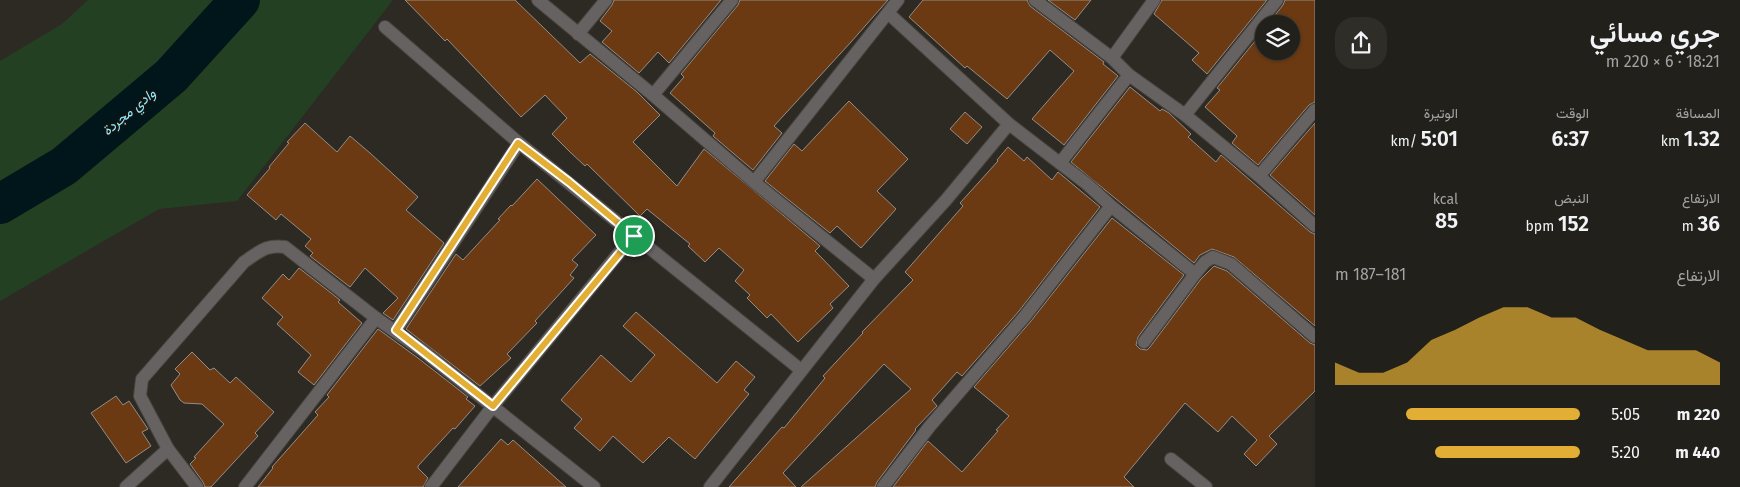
<!DOCTYPE html>
<html lang="ar">
<meta charset="utf-8">
<style>
body{margin:0;font-family:"Fira Sans",Vazirmatn,sans-serif;background:#2e2d28;color:#f1f3f6;direction:rtl;height:100vh;display:flex;flex-direction:column;font-size:19px;white-space:nowrap}
*{box-sizing:border-box;margin:0}
p{font-size:16px;color:#a2a3a3}
.icon{flex:none;width:28px;height:28px;fill:none;stroke:currentColor;stroke-width:2;stroke-linecap:round;stroke-linejoin:round}
.map{position:relative;flex:1;overflow:hidden;direction:ltr}
.side{display:flex;flex-direction:column;background:#22201b;width:425px}
.side>*{flex:none}
.tools{position:absolute;left:1255px;top:15px;display:grid;gap:10px}
.tools a{display:grid;place-items:center;width:45px;height:45px;border-radius:50%;background:#22201b;box-shadow:0 1px 4px #0004,0 0 0 1px #3f3e3a;font-size:25px}
.pin{position:absolute;display:grid;place-items:center;width:42px;height:42px;color:#fff;margin:-21px;border:2px solid #fff;border-radius:50%;box-shadow:0 1px 5px #0007}
.round{display:grid;place-items:center;flex:none;width:52px;height:52px;border-radius:20px;background:#2e2d28}
.head{display:flex;align-items:center;justify-content:space-between;height:85px;padding:0 20px}
h1{font-size:28px;font-weight:600;line-height:38px}
.metrics{display:grid;grid-template-columns:repeat(3,1fr);gap:8px;height:85px;padding:5px 20px}
.metrics div{display:grid;align-content:center}
.metrics b{font-size:21px;font-weight:600}
.metrics small{font-size:14px;font-weight:400}
.metrics p{font-size:14px}
.chart{height:140px;padding:10px 20px}
.chart p{display:flex;justify-content:space-between}
.chart svg{width:100%;height:90px;margin-top:5px;fill:#e2ae34;opacity:.7}
ul{padding:0 20px;list-style:none;font-size:16px}
li{display:grid;grid-template-columns:80px 60px 1fr;align-items:center;height:38px}
li i{height:12px;border-radius:6px;background:#e2ae34}
main{display:flex;flex:1;min-height:0}
.map>svg:first-child{display:block}
.green{fill:#234023}
.lines{fill:none;stroke-linecap:round;stroke-linejoin:round}
.river{stroke:#00161a;stroke-width:40}
.building{fill:#6b3a12;stroke:#948d87}
.street-casing{stroke:#484540;stroke-width:14}
.street{stroke:#666261;stroke-width:12}
.route-casing{stroke:#fff;stroke-width:10}
.route{stroke:#e2ae34;stroke-width:6}
.labels{text-anchor:middle;dominant-baseline:central;stroke-width:4;stroke-linejoin:round;paint-order:stroke}
.water-label{font-size:14px;font-style:italic;fill:#8feeff;stroke:#141310}
</style>
<main>
<section class="side">
<div class="head"><div><h1>جري مسائي</h1><p>18:21 · 6 × 220 m</p></div><a class="round"><svg class="icon" aria-label="share" viewBox="0 0 24 24"><path d="M12 15V3M7 8l5-5 5 5M5 13v7h14v-7"/></svg></a></div>
<div class="metrics">
<div><p>المسافة</p><b>1.32<small> km</small></b></div>
<div><p>الوقت</p><b>6:37</b></div>
<div><p>الوتيرة</p><b>5:01<small> /km</small></b></div>
</div>
<div class="metrics">
<div><p>الارتفاع</p><b>36<small> m</small></b></div>
<div><p>النبض</p><b>152<small> bpm</small></b></div>
<div><p>kcal</p><b>85</b></div>
</div>
<div class="chart"><p><span>الارتفاع</span>181–187 m</p>
<svg viewBox="0 0 160 44" preserveAspectRatio="none"><path d="M0 44V33L10 38L20 38L30 33L40 22L50 17L60 11L70 6L80 6L90 11L100 11L110 17L120 22L130 27L140 27L150 27L160 33V44z"/></svg>
</div>
<ul>
<li><b>220 m</b>5:05<i style="width:71%"></i></li>
<li><b>440 m</b>5:20<i style="width:59%"></i></li>
</ul>
</section>
<div class="map">
<svg width="1315" height="487" viewBox="0 0 1315 487">
<rect width="100%" height="100%" fill="#2d2a24"/>
<path class="green" d="M88 0H393L237 201 159 209 0 301V61L62 24Z"/>
<g class="lines">
<path class="river" d="M0 204 64 166 171 76 240 0"/>
</g>
<g class="building">
<path d="M405 0H515L580 63 590 54 637 92 660 115 633 142 677 186 704 149 820 246 815 251 849 286 830 304 833 308 798 342 771 314 767 318 747 298 750 295 735 281 744 270 719 248 705 262 688 246 690 244 647 209 640 216 587 164 585 166 570 152 552 134 567 118 545 95 521 117 447 39 445 41Z"/>
<path d="M614 0H721L669 63 658 52 639 73 602 42 612 31 600 21 612 5Z"/>
<path d="M740 0H888L851 42 774 126 782 133 753 170 713 136 715 133 670 93 684 77 681 74 738 5Z"/>
<path d="M923 0H1027L1030 6 1104 62 1103 64 1118 76 1064 145 1032 119 1074 71 1050 50 1007 99 967 66 965 68 909 17Z"/>
<path d="M1048 0H1091L1075 20Z"/>
<path d="M1162 0H1267L1207 74 1192 60 1199 53 1154 14Z"/>
<path d="M1285 0H1315V102L1309 105 1258 165 1232 143 1237 136 1205 107 1220 90 1217 88 1264 30V51H1291V24H1268L1283 5Z"/>
<path d="M1130 87 1160 111 1162 109 1169 113 1191 134 1188 137 1216 162 1221 155 1310 232 1315 234V326L1234 257 1212 249 1200 255 1194 263 1071 162Z"/>
<path d="M849 101 908 159 877 191 896 209 861 248 837 226 830 233 765 181 794 144 802 151Z"/>
<path d="M965 112 982 127 967 144 950 129Z"/>
<path d="M305 123 337 152 350 136 370 153 418 197 406 210 444 243 393 320 383 313 398 298 365 268 350 287 310 256 313 253 305 246 311 239 281 214 276 220 247 195 270 168 269 167 289 143 287 142Z"/>
<path d="M1315 123V215L1270 175Z"/>
<path d="M1008 147 1024 161 1027 157 1052 180 1058 172 1100 207 1019 311 962 376 957 372 932 400 937 406 915 429 916 430 877 482 875 487H801L911 389 884 364 783 473 796 487H729L782 427 784 428 825 378 823 376 863 333 862 332 913 280 905 272 963 206 960 203 998 161 997 160Z"/>
<path d="M537 179 596 235 572 260 578 265 570 275 574 278 535 321 537 323 507 354 511 358 480 386 406 329 456 254 463 260 500 220 498 219 511 205 512 206Z"/>
<path d="M1112 218 1184 275 1138 337 1136 345 1140 349 1147 350 1150 347 1201 279 1214 266 1227 271 1310 343 1315 345V391L1269 436 1277 444 1256 466 1244 454 1257 440 1232 416 1218 432 1185 403 1124 477 1134 487H893L928 441 962 472 998 431 996 430 1009 416 974 387 1031 321Z"/>
<path d="M299 268 340 300 338 302 362 323 314 385 298 372 311 355 277 324 283 317 262 298 283 274 289 280Z"/>
<path d="M636 312 717 383 736 361 755 377 744 390 749 394 695 459 669 437 643 463 613 436 600 451 574 428 582 419 561 400 601 355 631 382 655 355 623 326Z"/>
<path d="M378 329 418 358 468 397 466 399 475 406 455 429 453 428 418 466V468L428 478 423 487H258L273 468 272 467 318 415 315 412 329 397 327 395Z"/>
<path d="M192 352 210 370 214 368 230 383 236 377 274 412 255 433 258 436 211 487H205L203 482 190 464 196 458 194 457 224 424 202 404 184 403 180 400 171 385 180 374 175 369Z"/>
<path d="M116 396 123 405 129 401 148 429 142 432 151 446 126 463 91 413Z"/>
<path d="M501 439 508 445 513 440 566 487H458Z"/>
</g>
<g class="lines">
<g class="street-casing">
<g id="street">
<path d="M538 0 653 95 754 182 874 279"/>
<path d="M1035 0 1112 58 1129 75 1185 115 1259 176 1315 226"/>
<path d="M888 13 1009 124 1087 184 1111 206 1195 274"/>
<path d="M385 27 519 143 801 370"/>
<path d="M578 34 606 0"/>
<path d="M1112 58 1154 0"/>
<path d="M653 95 732 0"/>
<path d="M1185 115 1277 0"/>
<path d="M1060 163 1129 75"/>
<path d="M1259 176 1315 110"/>
<path d="M754 182 898 0"/>
<path d="M396 330 519 143"/>
<path d="M1144 342 1195 274 1205 262 1213 257 1231 264 1315 337"/>
<path d="M1171 459 1206 487"/>
<path d="M126 487 168 449"/>
<path d="M197 487 168 449 140 396 142 379 244 262C259 252 266 244 285 247L376 318 423 351 594 487"/>
<path d="M245 487 376 318"/>
<path d="M431 487 493 406 633 236"/>
<path d="M710 487 874 279 946 200 1009 124"/>
<path d="M883 487 930 426 1025 316 1111 206"/>
</g>
</g>
<use href="#street" class="street"/>
</g>
<g class="lines">
<g class="route-casing">
<path id="route" d="M518 143 569 182 634 236 493 406 396 330Z"/>
</g>
<use href="#route" class="route"/>
</g>
<g class="labels">
<g class="water-label">
<text transform="translate(129 112) rotate(-40)">وادي مجردة</text>
</g>
</g>
</svg>
<div class="tools">
<a><svg class="icon" aria-label="layers" viewBox="0 0 24 24"><path d="M12 4l9 5-9 5-9-5zM3 14l9 5 9-5"/></svg></a>
</div>
<div class="pin" style="left:634px;top:236px;background:#1e9e55"><svg class="icon" aria-label="arrive" viewBox="0 0 24 24"><path d="M6 21V4h12l-3 4 3 4H6"/></svg></div>
</div>
</main>
